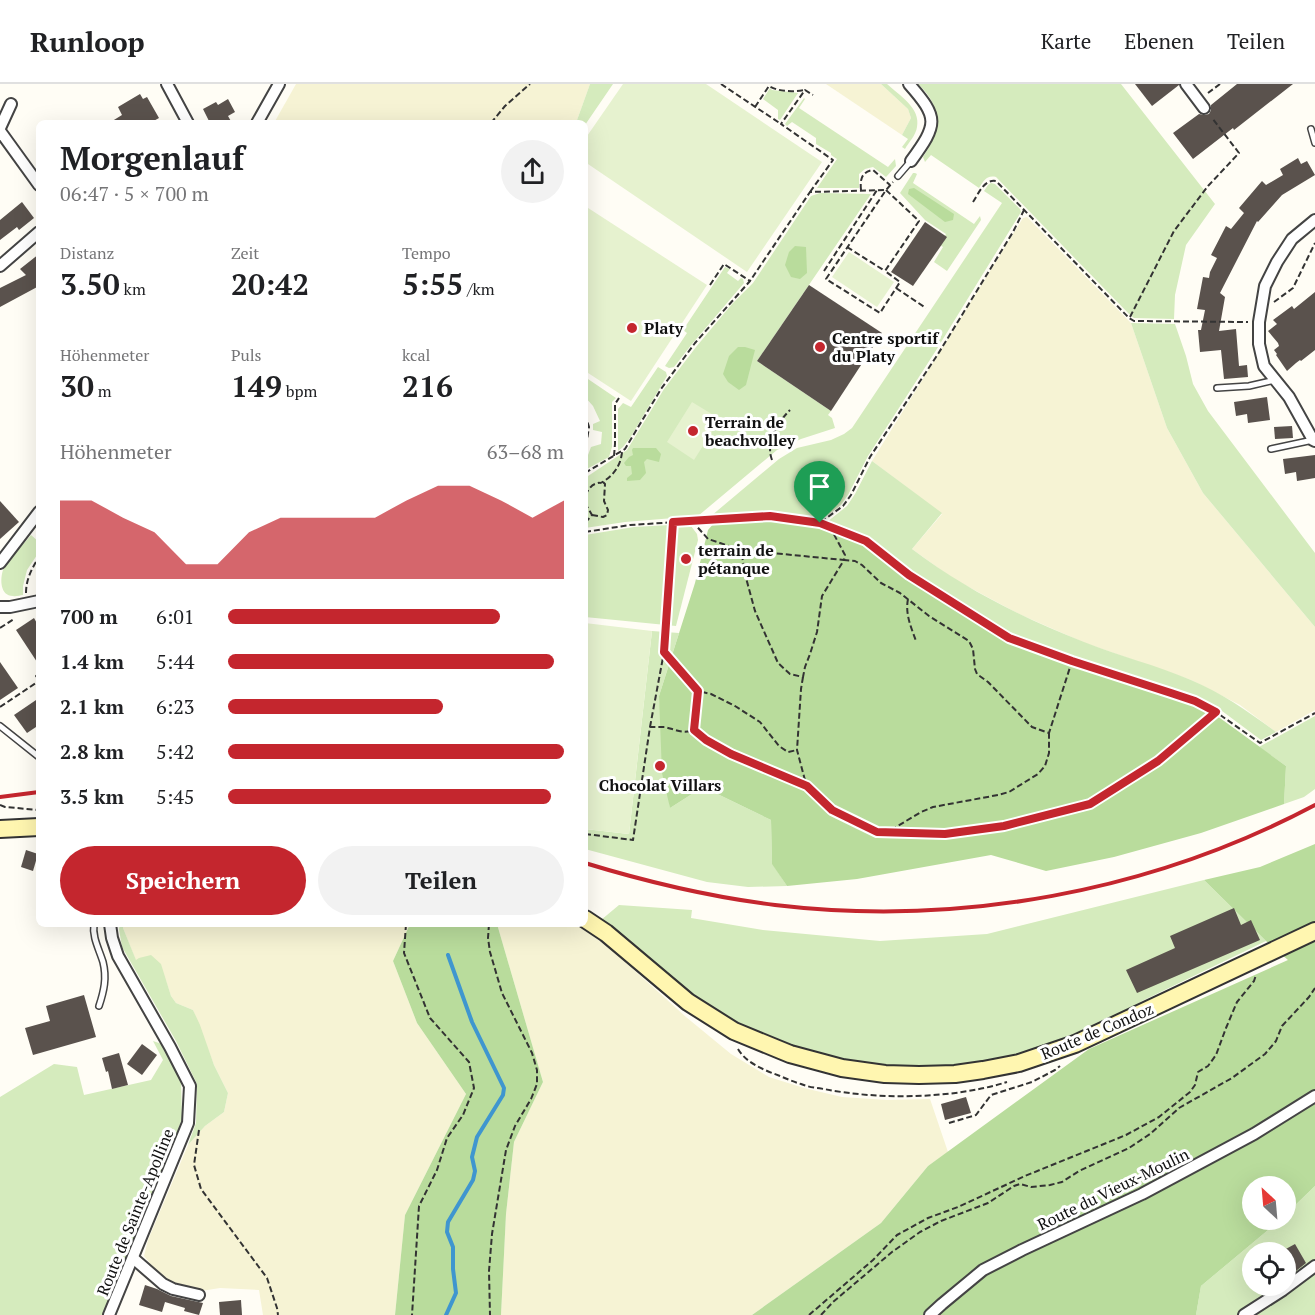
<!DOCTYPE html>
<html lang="de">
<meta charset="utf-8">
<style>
body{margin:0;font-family:"PT Serif",serif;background:#f2f2f2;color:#202124;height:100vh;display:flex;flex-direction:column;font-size:22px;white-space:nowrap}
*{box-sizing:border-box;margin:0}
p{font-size:20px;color:#757577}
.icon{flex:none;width:33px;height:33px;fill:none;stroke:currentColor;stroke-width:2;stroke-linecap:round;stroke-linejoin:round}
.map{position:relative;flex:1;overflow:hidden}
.drawer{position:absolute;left:36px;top:36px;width:552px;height:807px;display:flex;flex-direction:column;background:#fff;border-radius:9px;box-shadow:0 6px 24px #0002}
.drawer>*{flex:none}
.needle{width:39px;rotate:334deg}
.tools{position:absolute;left:1242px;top:1092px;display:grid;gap:12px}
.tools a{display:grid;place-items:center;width:54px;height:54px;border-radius:50%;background:#fff;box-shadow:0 6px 24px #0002;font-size:30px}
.pin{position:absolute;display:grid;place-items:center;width:51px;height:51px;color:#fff;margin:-62px -26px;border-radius:50% 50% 50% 0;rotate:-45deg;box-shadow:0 0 6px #0007}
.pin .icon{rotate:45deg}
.round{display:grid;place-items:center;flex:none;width:63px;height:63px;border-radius:32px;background:#f2f2f2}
.summary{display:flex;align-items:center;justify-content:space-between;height:102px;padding:0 24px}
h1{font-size:33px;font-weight:600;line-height:45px}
.figures{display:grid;grid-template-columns:repeat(3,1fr);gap:9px;height:102px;padding:6px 24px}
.figures div{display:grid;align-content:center}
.figures b{font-size:30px;font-weight:600}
.figures small{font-size:16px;font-weight:400}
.figures p{font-size:16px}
.chart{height:168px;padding:12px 24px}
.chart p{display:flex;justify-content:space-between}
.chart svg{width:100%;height:108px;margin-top:6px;fill:#c4262e;opacity:.7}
.cta{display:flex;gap:12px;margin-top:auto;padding:12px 24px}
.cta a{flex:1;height:69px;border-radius:36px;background:#c4262e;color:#fff;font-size:24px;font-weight:600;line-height:69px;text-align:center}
.cta a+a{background:#f2f2f2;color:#202124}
ul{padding:0 24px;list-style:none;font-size:20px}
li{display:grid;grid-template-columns:96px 72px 1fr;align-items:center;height:45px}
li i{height:15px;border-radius:8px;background:#c4262e}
header{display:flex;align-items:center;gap:36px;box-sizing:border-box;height:84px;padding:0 30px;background:#fff;border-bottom:2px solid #e0e0e0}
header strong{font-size:28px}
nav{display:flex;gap:33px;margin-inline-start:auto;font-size:21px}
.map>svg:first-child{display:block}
.farmland{fill:#f6f3d4}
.green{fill:#d5ebbd;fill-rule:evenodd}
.forest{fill:#b9dc9c}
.pitch{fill:#e6f2cf}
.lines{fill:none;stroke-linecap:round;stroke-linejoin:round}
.stream{stroke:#3f96cf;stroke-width:4}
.building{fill:#5a524d}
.lane-casing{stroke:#444;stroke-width:8}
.street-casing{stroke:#444;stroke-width:14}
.secondary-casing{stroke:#333;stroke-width:20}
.path{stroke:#333;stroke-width:2;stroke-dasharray:6 3;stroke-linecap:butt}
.lane{stroke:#fff;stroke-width:5}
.street{stroke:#fff;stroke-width:10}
.secondary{stroke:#fff6b0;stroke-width:16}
.rail{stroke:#c4262e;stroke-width:4}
.route-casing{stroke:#fff;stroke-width:12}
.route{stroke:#c4262e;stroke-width:8}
.poi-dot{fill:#c4262e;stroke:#fff;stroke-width:2}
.labels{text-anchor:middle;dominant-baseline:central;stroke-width:6;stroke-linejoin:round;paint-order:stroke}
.poi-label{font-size:16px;font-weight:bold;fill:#111;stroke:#fff;text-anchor:start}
.street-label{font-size:16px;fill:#111;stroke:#fff}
</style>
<header>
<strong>Runloop</strong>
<nav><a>Karte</a><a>Ebenen</a><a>Teilen</a></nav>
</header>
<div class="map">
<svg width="1315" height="1231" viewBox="0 0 1315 1231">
<rect width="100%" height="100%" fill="#fffdf5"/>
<g class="farmland">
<path d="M296 0H590L576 39H274Z"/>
<path d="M826 0H881L908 25 911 34 902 51Z"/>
<path d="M1027 133 1131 239 1167 344 1203 409 1315 543V626L1276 648 1240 621 1191 596 1085 559 1019 530 952 494 912 465 942 430 872 377 1023 134Z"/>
<path d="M124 840H410L393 877 417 939 466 1010 405 1131 395 1231H263L259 1206 220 1204 201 1207 172 1198 153 1183 144 1172 148 1156 188 1061 205 1042 224 1028 228 1009 214 981 193 926 176 919 171 912 166 897 136 877 123 844Z"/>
<path d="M497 840H577L614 868 686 933 731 970 769 993 804 1004 842 1013 887 1016 930 1015 948 1068 928 1082 881 1139 752 1231H501L506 1130 514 1058 543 998Z"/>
</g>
<g class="green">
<path d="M590 0H613L585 41V39H576Z"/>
<path d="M881 0H887C899 11 921 24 917 43 916 51 909 58 905 65L902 63 908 55 902 51 911 34 908 25Z"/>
<path d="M918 0H1121L1215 120 1186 161 1175 211 1174 235 1134 234 1130 231 996 93C986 91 984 97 979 104L931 71 925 78 923 73C941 46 943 23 918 0Z"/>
<path d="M770 4 772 6 798 9 780 36 778 35V26L763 15Z"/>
<path d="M804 14 805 15 799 24 888 83 895 75 896 82 886 93 873 83 865 85 859 90V104H817L837 75 831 71V69L816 60V54L792 38 787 42 785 40Z"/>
<path d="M913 89H915L917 90 913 99 974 140 980 132 981 136 947 187 934 178 943 163 940 161 946 150 925 136 900 109Z"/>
<path d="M991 99 995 100 1020 125 1021 128 935 268 868 372 848 411 841 421 828 431 820 434 770 429 711 432 779 375 797 364 831 356 844 350 852 344 1002 119 984 107 988 101Z"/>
<path d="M820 109 871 110 757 277 831 327 828 331 832 334 835 344 801 355 777 366 698 432 625 438 585 444V394L627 366 664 305 696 263 732 220 753 199 811 112Z"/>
<path d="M725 183 730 185 727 189 738 197 741 194 743 195 744 199 692 260 674 283 669 284 665 282 687 249 683 246Z"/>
<path d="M1131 239 1175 240 1186 272 1193 300 1208 327 1315 469V543L1203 409 1167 344Z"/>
<path d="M658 283 666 288 667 292 630 354 623 363 618 367V325L623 319 631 323Z"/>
<path d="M585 293 616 314 612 318V363L609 373 585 386V379L591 363 601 360 602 348 593 346V340L600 337 593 322 585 313Z"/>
<path d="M872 377 942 429 912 465C965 505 1023 534 1084 558 1119 572 1156 581 1191 596 1222 609 1249 628 1276 648L1261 656 1218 624 1196 614 1011 552 958 519 907 486 867 454 827 438 847 422 855 410Z"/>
<path d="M670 441 691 442 697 450 698 456 676 542 585 533V451L634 443Z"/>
<path d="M31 451 39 458V468L27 486 23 502V511C20 511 16 513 13 512 0 512 0 495 3 486 10 473 22 462 31 451Z"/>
<path d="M652 547 679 549 659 612 670 724 703 703 771 736 772 779 787 802 748 803 707 798 585 765V745L629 750Z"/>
<path d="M1315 632V705L1304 713 1284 720 1286 682 1259 663Z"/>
<path d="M1204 796 1266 857 1142 917 1113 935 1072 954 1018 974 957 982H885L840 976 790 962 739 940 699 916 601 836 619 821 692 826 691 834 763 846 880 857 987 850Z"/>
<path d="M120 840H124L123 844 136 876 139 874 151 871 161 880 171 912 176 919 193 926 200 941 214 981 228 1009 224 1028 205 1042 188 1061 196 1039 197 1000 176 957 122 863 119 845Z"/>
<path d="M153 957 162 960 181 996 182 1034 174 1059 104 1231H0V1013L54 980 77 983 84 1011 151 996 163 976Z"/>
<path d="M1315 1102V1231H1196L1201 1202 1280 1136H1286V1130ZM1252 1168H1286V1202H1252Z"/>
</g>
<g class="forest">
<path d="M914 104 954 130 953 136 945 138 908 110 909 105Z"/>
<path d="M795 162 806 163 807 189 800 195 791 193 785 181 789 168Z"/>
<path d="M738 263H745L755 266 746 301 739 306 728 298 723 290 729 272Z"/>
<path d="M633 364H656L661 370 659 378 647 375 644 378 646 389 640 396 627 397V394L632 390 631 382H626L624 379 629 373 633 371 632 366Z"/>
<path d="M769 437 820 443 864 461 925 506 1005 557 1076 582 1193 619 1213 629 1286 682 1284 720 1201 749 1114 773 1046 787 991 771 857 795 787 802 772 780 771 736 703 703 670 724 662 689 659 612 695 499 708 446 714 439Z"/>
<path d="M1315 760V1102L1286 1130V1102H1252V1136H1280L1201 1202 1196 1231H752L881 1139 928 1082 1089 965 1288 876 1266 857 1204 796 1260 783Z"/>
<path d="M410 840H497L543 998 514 1058 506 1130 501 1231H395L405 1131 466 1010 417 939 393 877Z"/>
</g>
<g class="pitch">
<path d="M623 0H706L822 78 747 188 585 78V55Z"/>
<path d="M585 122 707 201 631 317 585 287Z"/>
<path d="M849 168 894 198 877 223 832 193Z"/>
<path d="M692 318 720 335 694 376 667 358Z"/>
<path d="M585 539 652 547 629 750 585 745Z"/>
</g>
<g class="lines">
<path class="stream" d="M446 1231 456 1209 453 1185V1163L447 1148 448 1138 473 1096 475 1087 472 1073 477 1053 503 1011 504 1004 472 938 448 871"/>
</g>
<g class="building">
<path d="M1135 0H1179V1L1152 22Z"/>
<path d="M1237 0H1293L1234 46 1233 44 1193 75 1173 49 1199 30 1204 31 1209 30 1211 26V21Z"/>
<path d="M140 10 143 15 147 13 159 34 150 39H109L122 31 118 23Z"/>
<path d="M228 15 235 28 228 32 232 39H210L203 25 216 18 218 21Z"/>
<path d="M1298 74 1301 80 1307 77 1315 91 1282 111 1258 138 1257 137 1220 209 1225 213 1219 247 1236 245 1239 282 1247 281 1248 293 1224 295 1221 266 1200 268 1198 246H1201L1205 226 1197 225 1203 193 1209 194 1210 188 1217 174 1211 171 1226 142 1231 145 1244 129 1239 124 1262 97 1266 101 1283 91 1280 85Z"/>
<path d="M22 118 34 134 19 146 17 143 0 156V136Z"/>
<path d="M925 138 947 153 913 202 891 188Z"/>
<path d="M39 170V202L0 223V204L26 191 20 185Z"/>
<path d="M809 201 882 249 831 327 757 277Z"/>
<path d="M1315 208V266L1301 277 1300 276 1296 279 1287 287 1276 271 1277 270 1274 266 1279 262 1278 259 1268 247 1277 240 1273 236 1292 222 1294 225Z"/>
<path d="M1267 313 1270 336 1248 339 1247 330 1236 332 1234 318Z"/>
<path d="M1292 342 1293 354 1275 355 1274 343Z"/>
<path d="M1315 371V394L1297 397 1296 388 1285 390 1283 375Z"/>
<path d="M0 417 19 438 0 455Z"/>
<path d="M34 534 39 543V581L16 546Z"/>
<path d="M0 578 18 604 0 616Z"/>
<path d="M39 614V641L27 649 14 631Z"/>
<path d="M26 766 38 770 33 787 21 783Z"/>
<path d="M1234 824 1241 841 1251 836 1260 856 1137 909 1126 886 1175 864 1170 852Z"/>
<path d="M84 911 96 953 33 971 25 944 50 937 46 922Z"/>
<path d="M142 960 157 971 142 991 127 980Z"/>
<path d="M119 969 128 1001 112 1005 108 987 106 988 102 974Z"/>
<path d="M966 1013 971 1029 945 1036 941 1020Z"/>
<path d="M1295 1160 1306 1179 1291 1191 1286 1182V1177L1289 1175 1284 1166Z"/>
<path d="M145 1201 157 1205 171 1212 203 1219 199 1231 184 1227 185 1224 165 1218 162 1228 139 1221Z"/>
<path d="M241 1216 242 1231H220L219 1218Z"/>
</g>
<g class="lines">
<g class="lane-casing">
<g id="lane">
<path d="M1311 45 1315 59"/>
<path d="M898 92 911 77"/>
<path d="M1217 304 1249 302 1275 296"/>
<path d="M1271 365 1313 356"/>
<path d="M0 642 39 673"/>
<path d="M94 840C92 853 99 865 103 878 107 894 104 907 99 922"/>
</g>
</g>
<g class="street-casing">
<g id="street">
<path d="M167 0 188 39"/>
<path d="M909 0C939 34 938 40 911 77"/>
<path d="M1186 0 1204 24"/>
<path d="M257 39 279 0"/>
<path d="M0 44 11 20"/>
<path d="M0 47 39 101"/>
<path d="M1315 136 1292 155 1277 178 1265 202 1259 238V260L1264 282 1289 313 1313 356 1315 357"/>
<path d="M0 182 39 148"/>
<path d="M0 479 39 428"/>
<path d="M0 523H10L39 517"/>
<path d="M133 1174 163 1200 173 1205 199 1211"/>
<path d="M109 1231 188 1039 190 1002 170 963 118 872 112 854 110 840"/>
<path d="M930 1231 942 1220 983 1186 1022 1166 1142 1110 1254 1050 1315 1012"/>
<path d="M1244 1231 1283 1206 1315 1182"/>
</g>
</g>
<g class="secondary-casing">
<g id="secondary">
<path d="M0 745 39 743"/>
<path d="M585 835 606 849 688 918 734 947 790 970 842 984 885 990 919 991 955 990 983 986 1019 979 1075 960 1315 847"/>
</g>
</g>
<g class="path">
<path d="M721 0 781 40"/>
<path d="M1208 9 1220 0"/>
<path d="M755 23 769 2C779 8 794 8 805 6"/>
<path d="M491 39 505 22 530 0"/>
<path d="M861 106C860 96 861 88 873 86L890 101"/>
<path d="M886 106 919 137 885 187 900 198 880 229 826 195Z"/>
<path d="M810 108 833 76 781 40 805 6 813 11"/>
<path d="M973 118C979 109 984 95 996 97L1129 234 1134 237 1248 238"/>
<path d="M847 163 885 187"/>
<path d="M824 187 877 106"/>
<path d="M710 201 724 180 750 197"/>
<path d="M896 204 926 224"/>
<path d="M1274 218 1293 204 1315 159"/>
<path d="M1130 233 1174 147 1208 102 1239 69 1212 34"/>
<path d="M585 330 589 343 585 369"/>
<path d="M614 372 615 360V320L619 314"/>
<path d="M772 376C765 358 778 338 790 326"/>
<path d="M585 389 625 365 661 305 695 259 750 197 810 108 886 106 893 98"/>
<path d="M585 411C588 407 590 402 595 400 602 397 598 401 604 397 615 390 621 380 622 368"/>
<path d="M585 419 592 431 585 439"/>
<path d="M592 431 603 433 607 431 608 426 604 417 605 400 603 398"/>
<path d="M692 437 708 455 741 466 746 494 755 527 778 579 790 590 803 593 805 583 810 570 817 548 822 512 844 476 855 477 862 481 881 499 900 509 929 532 969 557 973 565 975 585 977 590 988 598 1032 643 1049 649 1072 577"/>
<path d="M821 438 843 422 851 411 870 373 938 270 1013 148 1024 126"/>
<path d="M585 448 630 441 770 432 820 439 866 457 909 491 1009 554 1195 617 1216 628 1260 659 1315 629"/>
<path d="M741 466 844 476 845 471 830 443"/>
<path d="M26 509C26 495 32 484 39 473"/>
<path d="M908 515C905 530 911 543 916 557"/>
<path d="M0 544 14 535"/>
<path d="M665 569 698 607 711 610 735 622 760 638 779 662 788 668 797 666"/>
<path d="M803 593 801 605 797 666 806 700"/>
<path d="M39 596 36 592 39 590"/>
<path d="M0 623 39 597"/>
<path d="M650 643 664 568 673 438"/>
<path d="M694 646 698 607"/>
<path d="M0 721 5 723 39 726"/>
<path d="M893 748 896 743 921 728 933 723 998 711 1009 708 1025 698 1038 690 1045 682 1049 669V649"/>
<path d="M585 750 633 756 650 643C655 643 660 643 665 643 676 646 683 650 694 646L706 656 731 670 807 702 832 726 877 748 945 750 1004 742 1090 720 1158 677 1216 628"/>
<path d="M406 840 404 869 430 934 469 978 474 1004 463 1031 447 1054 437 1086 419 1122 412 1231"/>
<path d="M489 840 488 854 490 868 502 909 532 969 537 986V1000L531 1015 515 1042 506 1066 492 1150 489 1187 490 1231"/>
<path d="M738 965C746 979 764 986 780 992 787 995 794 998 801 1000 808 1003 816 1004 824 1005 879 1016 953 1015 1007 998"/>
<path d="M949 1039 976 1031 991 1011 1032 998 1055 986 1060 982"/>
<path d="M199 1046 194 1081 201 1105 267 1194 277 1224 278 1231"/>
<path d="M809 1231 873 1176 897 1151 928 1134 958 1123 1025 1092 1126 1051 1159 1033 1190 1008 1195 1001 1198 988 1208 982 1216 971 1226 944 1237 918 1254 897 1256 891"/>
<path d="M821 1231 833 1218 892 1168 920 1148 941 1137 988 1119 1014 1102 1020 1100 1031 1103 1050 1101 1062 1098 1079 1087 1129 1064 1150 1050 1179 1024 1232 994 1265 970 1276 957 1282 942 1309 913 1315 904"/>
</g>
<use href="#lane" class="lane"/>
<use href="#street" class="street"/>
<use href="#secondary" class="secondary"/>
<g class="rail">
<path d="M0 713 39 708"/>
<path d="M585 779C647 798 711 813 775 821 959 843 1151 808 1315 721"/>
</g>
</g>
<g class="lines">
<g class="route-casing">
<path id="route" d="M770 432 820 439 866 457 909 491 1009 554 1072 577 1171 609 1195 617 1216 628 1158 677 1090 720 1004 742 945 750 877 748 832 726 807 702 731 670 706 656 694 646 698 607 664 568 673 438Z"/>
</g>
<use href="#route" class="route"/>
</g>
<g class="poi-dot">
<circle cx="632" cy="244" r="6"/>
<circle cx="820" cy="263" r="6"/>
<circle cx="693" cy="347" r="6"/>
<circle cx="686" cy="475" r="6"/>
<circle cx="660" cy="682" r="6"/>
</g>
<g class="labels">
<g class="poi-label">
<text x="644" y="244">Platy</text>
<text x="832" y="254">Centre sportif<tspan x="832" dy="18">du Platy</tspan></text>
<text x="705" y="338">Terrain de<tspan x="705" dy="18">beachvolley</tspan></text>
<text x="698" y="466">terrain de<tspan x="698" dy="18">pétanque</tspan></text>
<text x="660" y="701" text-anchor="middle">Chocolat Villars</text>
</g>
<g class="street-label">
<text transform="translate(1097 947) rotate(-23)">Route de Condoz</text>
<text transform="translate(1113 1105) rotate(-26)">Route du Vieux-Moulin</text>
<text transform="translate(135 1128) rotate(-68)">Route de Sainte-Apolline</text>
</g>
</g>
</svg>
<div class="tools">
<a><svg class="needle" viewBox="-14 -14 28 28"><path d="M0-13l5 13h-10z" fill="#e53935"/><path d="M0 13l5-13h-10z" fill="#757577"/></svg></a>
<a><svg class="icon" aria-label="locate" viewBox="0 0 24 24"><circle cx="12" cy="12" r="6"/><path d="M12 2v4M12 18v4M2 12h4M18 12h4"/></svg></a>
</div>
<div class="pin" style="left:820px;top:439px;background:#1e9e55"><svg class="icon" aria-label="arrive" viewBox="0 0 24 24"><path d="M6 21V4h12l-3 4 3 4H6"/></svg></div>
<section class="drawer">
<div class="summary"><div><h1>Morgenlauf</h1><p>06:47 · 5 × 700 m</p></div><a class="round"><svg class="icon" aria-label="share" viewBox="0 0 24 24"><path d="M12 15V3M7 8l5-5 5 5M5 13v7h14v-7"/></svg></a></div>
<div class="figures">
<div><p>Distanz</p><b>3.50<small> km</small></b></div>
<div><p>Zeit</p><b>20:42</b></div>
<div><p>Tempo</p><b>5:55<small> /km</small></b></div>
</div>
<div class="figures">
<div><p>Höhenmeter</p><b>30<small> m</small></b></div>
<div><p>Puls</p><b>149<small> bpm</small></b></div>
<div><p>kcal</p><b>216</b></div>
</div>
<div class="chart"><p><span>Höhenmeter</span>63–68 m</p>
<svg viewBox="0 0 160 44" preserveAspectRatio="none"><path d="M0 44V12L10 12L20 19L30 25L40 38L50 38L60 25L70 19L80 19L90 19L100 19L110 12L120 6L130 6L140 12L150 19L160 12V44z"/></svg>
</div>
<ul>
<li><b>700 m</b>6:01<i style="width:81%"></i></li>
<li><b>1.4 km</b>5:44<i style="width:97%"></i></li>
<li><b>2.1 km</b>6:23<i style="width:64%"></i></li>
<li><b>2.8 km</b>5:42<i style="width:100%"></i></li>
<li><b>3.5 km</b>5:45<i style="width:96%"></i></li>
</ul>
<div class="cta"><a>Speichern</a><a>Teilen</a></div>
</section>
</div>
